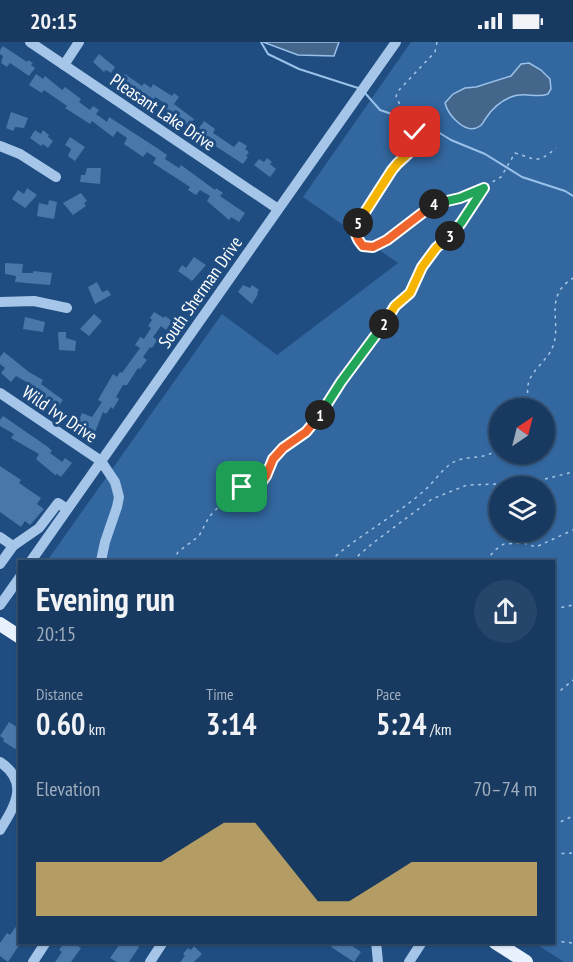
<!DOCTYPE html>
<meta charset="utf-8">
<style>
body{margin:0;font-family:"PT Sans Narrow",sans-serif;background:#25456a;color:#f1f3f6;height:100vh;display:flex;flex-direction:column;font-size:22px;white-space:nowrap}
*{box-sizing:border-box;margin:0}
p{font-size:20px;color:#9fadbd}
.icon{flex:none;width:33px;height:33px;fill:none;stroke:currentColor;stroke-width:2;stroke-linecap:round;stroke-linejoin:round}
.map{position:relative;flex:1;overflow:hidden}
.panel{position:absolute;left:18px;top:518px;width:537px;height:384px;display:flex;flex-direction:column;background:#183a61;border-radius:0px;box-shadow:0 2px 4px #0004,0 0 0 2px #365476}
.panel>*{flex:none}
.needle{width:39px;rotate:35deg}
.controls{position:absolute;left:489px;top:356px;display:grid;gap:12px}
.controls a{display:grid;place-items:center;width:66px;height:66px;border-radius:50%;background:#183a61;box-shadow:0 2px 4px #0004,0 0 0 2px #365476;font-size:30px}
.pin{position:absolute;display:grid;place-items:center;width:51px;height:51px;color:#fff;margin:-26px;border-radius:12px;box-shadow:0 3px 9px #0006}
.km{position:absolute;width:30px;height:30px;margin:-15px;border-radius:50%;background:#222;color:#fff;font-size:16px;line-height:30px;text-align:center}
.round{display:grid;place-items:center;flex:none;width:63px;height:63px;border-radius:32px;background:#25456a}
.head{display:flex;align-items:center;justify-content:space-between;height:102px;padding:0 18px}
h1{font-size:33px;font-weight:600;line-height:45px}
.figures{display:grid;grid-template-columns:repeat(3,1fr);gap:9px;height:102px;padding:6px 18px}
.figures div{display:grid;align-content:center}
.figures b{font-size:30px;font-weight:600}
.figures small{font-size:16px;font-weight:400}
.figures p{font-size:16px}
.chart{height:168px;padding:12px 18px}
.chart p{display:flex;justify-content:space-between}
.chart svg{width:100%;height:108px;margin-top:6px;fill:#f6c866;opacity:.7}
.status{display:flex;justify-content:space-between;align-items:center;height:42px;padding:0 30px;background:#183a61;direction:ltr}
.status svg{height:16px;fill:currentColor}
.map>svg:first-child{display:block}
.green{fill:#33679f;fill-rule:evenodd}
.water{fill:#44668b;stroke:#99c1ea;stroke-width:1.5}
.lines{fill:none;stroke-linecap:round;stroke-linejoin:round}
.stream{stroke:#99c1ea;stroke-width:2}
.building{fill:#4877aa}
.path{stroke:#a5c6e8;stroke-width:1.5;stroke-dasharray:3 4.5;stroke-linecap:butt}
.minor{stroke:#a5c6e8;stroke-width:10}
.major{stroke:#e8f1fe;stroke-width:14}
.split-1-casing{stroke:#fff;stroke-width:12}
.split-2-casing{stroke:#fff;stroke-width:12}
.split-3-casing{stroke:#fff;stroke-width:12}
.split-4-casing{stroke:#fff;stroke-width:12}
.split-5-casing{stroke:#fff;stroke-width:12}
.split-6-casing{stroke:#fff;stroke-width:12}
.split-1{stroke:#f0652b;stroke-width:8}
.split-2{stroke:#22a559;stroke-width:8}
.split-3{stroke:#f5b400;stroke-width:8}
.split-4{stroke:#22a559;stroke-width:8}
.split-5{stroke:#f0652b;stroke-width:8}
.split-6{stroke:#f5b400;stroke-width:8}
.labels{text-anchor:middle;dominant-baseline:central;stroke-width:6;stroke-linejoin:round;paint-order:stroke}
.street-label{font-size:18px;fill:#fff;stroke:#204d81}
</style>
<div class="status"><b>20:15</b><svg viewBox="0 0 49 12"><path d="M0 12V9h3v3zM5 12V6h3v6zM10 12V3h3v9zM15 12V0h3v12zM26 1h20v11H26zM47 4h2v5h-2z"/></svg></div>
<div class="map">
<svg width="573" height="920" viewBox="0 0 573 920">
<rect width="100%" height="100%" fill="#204d81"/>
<path class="green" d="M411 0H573V920H564L533 900H554V519H47L222 272 277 313 398 221 303 155ZM500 366H544V411H500ZM500 444H544V489H500Z"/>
<g class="water">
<path d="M263 0H339L334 14 298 13Z"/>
<path d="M529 21 541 28 550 37 551 47 548 52C536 57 525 49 511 55 501 59 492 67 486 76 483 80 483 82 480 84 466 94 448 73 445 61L453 52 465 46 476 45 511 34 521 22Z"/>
</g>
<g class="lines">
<g class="stream">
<path d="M261 0 268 12 299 27 358 46"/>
<path d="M365 51 380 68 430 85 451 98 485 112 522 135 565 149 573 154"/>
</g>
</g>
<g class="building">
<path d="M3 4 27 20 28 18 33 21 31 23 35 26 29 34 10 21 7 25 1 21 3 14 0 12V8Z"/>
<path d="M99 12 115 25 111 31 106 28 104 30 93 20Z"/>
<path d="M36 32 43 37 45 34 62 48 65 45 81 57 79 60 90 68 93 64 99 68 96 72 107 80 109 75 157 106 167 113 165 117 179 126 181 123 215 148 216 146 223 151 220 154 245 171 239 180 231 175 229 178 207 159 210 154 200 148 196 153 188 148 190 145 153 121 156 116 147 110 143 115 124 102 127 96 117 89 113 95 92 79 90 82 65 66 67 64 44 48 42 51 29 43Z"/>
<path d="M125 32 142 44 144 41 151 46 153 42 172 54 174 51 179 55 174 62 194 77 189 84 186 82 184 84 180 81 181 79 163 69 166 62 155 55 153 58 149 56 148 58 123 42 121 39Z"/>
<path d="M11 70 28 76 24 86 15 85 13 89 6 86Z"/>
<path d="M204 79 215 87 213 91 234 105 239 99 247 104 245 107 249 110 246 114 248 115 243 122 200 94 203 89 199 86Z"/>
<path d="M35 88 41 92 43 88 49 93 48 95 53 99 48 106 43 102 41 104 30 96Z"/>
<path d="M70 95 85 105 75 119 68 114 71 107 65 103Z"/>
<path d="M267 116 272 120 270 122 276 127 270 135 254 123 259 117 264 120Z"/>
<path d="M87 126H101L100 142 80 140 81 133H85Z"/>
<path d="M27 146 37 153 25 166 12 157 18 148 24 152Z"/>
<path d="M81 151 87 159 84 161 86 164 73 173 63 161Z"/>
<path d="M49 158 57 160 54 177 37 174 39 161 48 163Z"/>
<path d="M194 215 206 223 192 239 178 229 182 223 186 226Z"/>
<path d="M5 221 23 222 22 231H33V229L52 231 50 243 15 240 16 234 5 232Z"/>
<path d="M97 240 102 250 108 248 111 253 95 262 88 245Z"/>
<path d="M243 243 250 246 252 243 259 248 257 251 258 252 252 262 238 250Z"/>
<path d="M154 270 164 276 165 274 172 279 166 288 161 284 153 295 157 298 152 306 150 305 143 315 147 318 140 327 138 326 127 343H123L116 355 119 357 113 367 111 365 106 372 103 370 95 390 77 383 82 371 92 375 102 360 98 358 113 332 117 335 120 330 122 331 140 306 135 303 140 295 144 297 151 286 148 284 152 278 150 276Z"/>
<path d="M94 272 102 279 89 294 80 287Z"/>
<path d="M25 275 45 280 43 290 23 287Z"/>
<path d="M58 290H66V296L76 299 75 309 59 308Z"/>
<path d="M4 310 29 330 43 338 41 342 63 358 55 369 26 348 30 342 16 334 11 340 1 331 5 326 0 322V315Z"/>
<path d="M3 374 48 405 52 409 50 411 62 420 65 416 72 421 61 435 57 432 55 433 36 417 39 412 11 396 14 392 0 384V378Z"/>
<path d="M0 424 21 438 19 441 41 456 37 462 44 467 30 483 25 479 21 485 0 470Z"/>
<path d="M9 680 20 687V706L17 705 15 707 3 699 4 697 0 694Z"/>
<path d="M20 879V900H21L8 920 0 914V901L7 891 10 893Z"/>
<path d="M68 900H72L81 906 71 920H55L62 910 59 908 64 901 66 903Z"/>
<path d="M121 900H132L139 905 129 920H117L110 916Z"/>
<path d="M334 900H353L351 903 361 910 354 920 331 905Z"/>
<path d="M194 904 202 912 194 920H180L185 914 183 912 188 906 191 908Z"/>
</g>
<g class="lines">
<g class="path">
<path d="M437 0 435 10 399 48 396 54 400 63 415 74C416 86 416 106 407 115 402 120 397 122 392 128L358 182 356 196 363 204 373 205 387 198 422 173 427 166 434 162 461 156 484 145 501 135 515 111C536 117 536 123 556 106"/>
<path d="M529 366C528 359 527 350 528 343 531 327 548 319 553 304 562 279 543 255 573 236"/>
<path d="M173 519 178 510 199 494 209 475 221 462 233 450 242 445 254 444 261 441 266 434 273 417 283 406 306 390 320 372 341 340 382 286 395 264 410 251 422 225 436 206 451 194 461 181 484 145"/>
<path d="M330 519C360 492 396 474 426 447 435 439 445 423 456 419 473 412 483 420 500 405"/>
<path d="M352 519 373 501 432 457 467 443 529 441 573 430"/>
<path d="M486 519 495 508 504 502 524 501 536 505 573 488"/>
<path d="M554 567 573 563"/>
<path d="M554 652 561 648 573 638"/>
<path d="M554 783 573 774"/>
<path d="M554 812 573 811"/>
<path d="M554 899 573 901"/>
</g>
<g class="minor">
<path d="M30 0 278 167"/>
<path d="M64 23 79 0"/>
<path d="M0 104 20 112 56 135"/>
<path d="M0 260 34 259 67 266"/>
<path d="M0 351 101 419 115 440 119 455 117 465 105 500 101 519"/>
<path d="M0 495 13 504"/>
<path d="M31 519 396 0"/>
<path d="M0 522 13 504 39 486 58 461 67 467"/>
<path d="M0 563 20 535"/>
<path d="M0 720C30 740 15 764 0 788"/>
<path d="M376 900 378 920"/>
<path d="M33 920 46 900"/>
<path d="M150 920 163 900"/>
<path d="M409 920 422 900"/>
</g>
<g class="major">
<path d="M0 582 20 595"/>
<path d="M495 900 526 920"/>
</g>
</g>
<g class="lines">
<g class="split-1-casing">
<path id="split-1" d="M242 445 254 444 261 441 266 434 273 417 283 406 306 390 320 373"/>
</g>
<g class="split-2-casing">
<path id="split-2" d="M320 373 341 340 384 282"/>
</g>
<g class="split-3-casing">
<path id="split-3" d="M384 282 395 264 410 251 422 225 436 206 450 194"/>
</g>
<g class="split-4-casing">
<path id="split-4" d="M434 162 460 156 484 146 461 181 450 194"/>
</g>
<g class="split-5-casing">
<path id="split-5" d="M358 181C354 191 356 196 363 204L373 205 387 198 434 162"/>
</g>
<g class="split-6-casing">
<path id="split-6" d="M358 181 392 128C406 109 411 119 415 90"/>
</g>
<use href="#split-1" class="split-1"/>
<use href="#split-2" class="split-2"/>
<use href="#split-3" class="split-3"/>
<use href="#split-4" class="split-4"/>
<use href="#split-5" class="split-5"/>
<use href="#split-6" class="split-6"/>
</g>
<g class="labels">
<g class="street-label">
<text transform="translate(163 70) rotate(34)">Pleasant Lake Drive</text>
<text transform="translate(200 250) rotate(-55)">South Sherman Drive</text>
<text transform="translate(60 372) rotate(34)">Wild Ivy Drive</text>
</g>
</g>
</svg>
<div class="controls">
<a><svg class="needle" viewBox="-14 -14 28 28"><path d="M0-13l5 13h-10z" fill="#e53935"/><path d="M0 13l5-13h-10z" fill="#9fadbd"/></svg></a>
<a><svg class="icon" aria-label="layers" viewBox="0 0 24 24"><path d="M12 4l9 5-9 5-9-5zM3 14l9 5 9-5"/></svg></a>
</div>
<div class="pin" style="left:242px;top:445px;background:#1e9e55"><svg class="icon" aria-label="arrive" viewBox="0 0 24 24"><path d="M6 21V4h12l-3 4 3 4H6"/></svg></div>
<div class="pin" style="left:415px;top:90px;background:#d93025"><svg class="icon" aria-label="check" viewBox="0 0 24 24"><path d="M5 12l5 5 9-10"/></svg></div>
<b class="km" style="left:320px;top:373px">1</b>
<b class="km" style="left:384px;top:282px">2</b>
<b class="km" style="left:450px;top:194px">3</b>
<b class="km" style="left:434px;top:162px">4</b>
<b class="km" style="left:358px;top:181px">5</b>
<section class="panel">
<div class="head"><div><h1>Evening run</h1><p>20:15</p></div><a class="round"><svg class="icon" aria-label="share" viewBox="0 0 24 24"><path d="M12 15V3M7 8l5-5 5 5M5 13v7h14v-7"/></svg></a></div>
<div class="figures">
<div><p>Distance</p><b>0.60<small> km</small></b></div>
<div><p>Time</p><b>3:14</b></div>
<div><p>Pace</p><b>5:24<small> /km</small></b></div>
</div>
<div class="chart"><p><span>Elevation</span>70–74 m</p>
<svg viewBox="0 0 160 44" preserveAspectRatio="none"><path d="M0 44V22L10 22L20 22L30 22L40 22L50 14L60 6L70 6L80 22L90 38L100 38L110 30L120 22L130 22L140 22L150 22L160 22V44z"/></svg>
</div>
</section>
</div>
